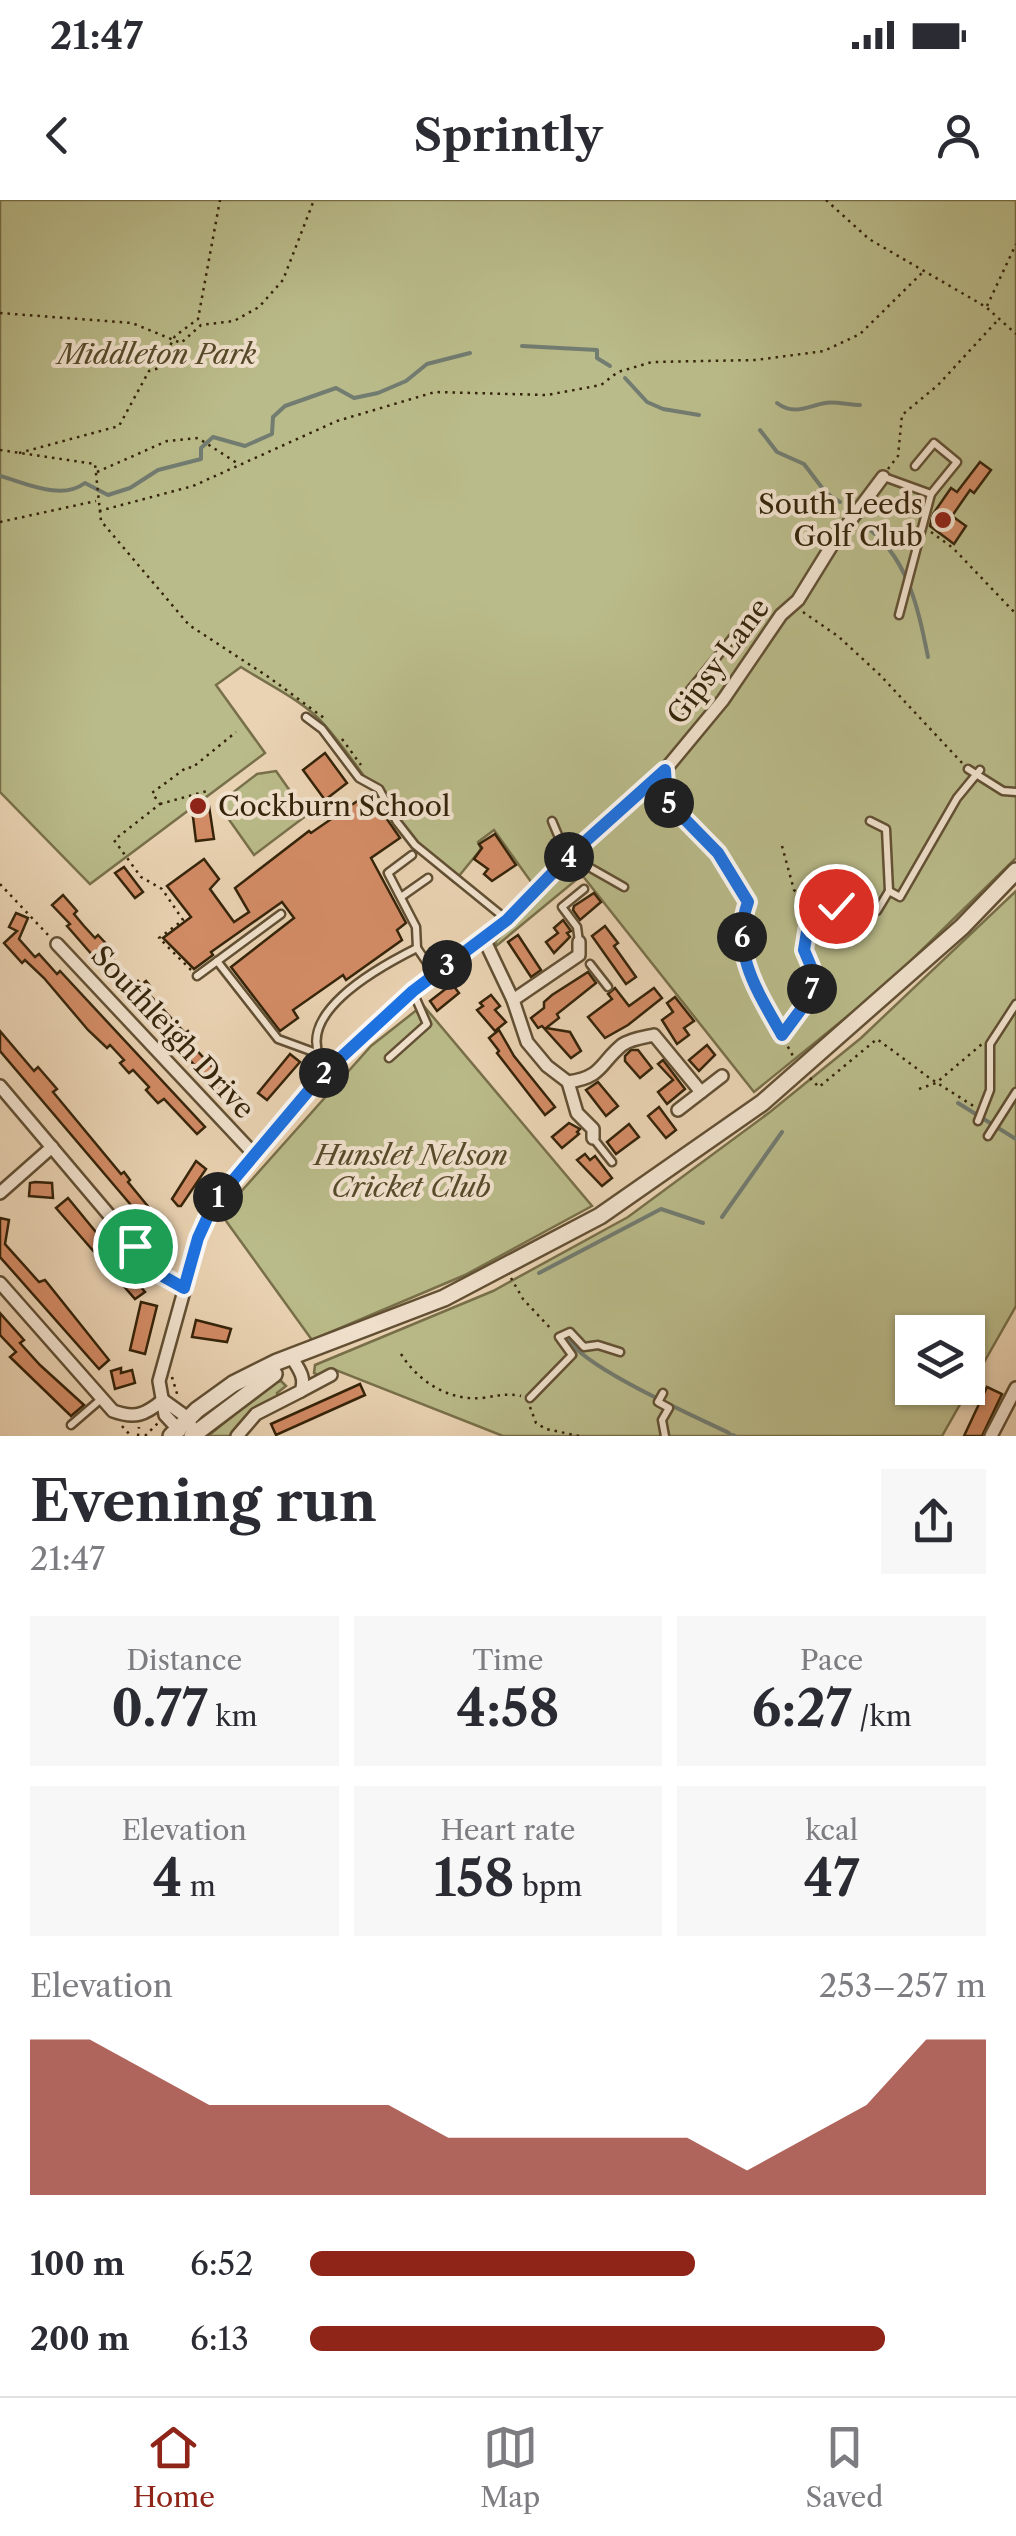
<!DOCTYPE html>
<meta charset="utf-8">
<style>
body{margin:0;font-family:"Libre Caslon Text",serif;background:#f7f7f7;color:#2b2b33;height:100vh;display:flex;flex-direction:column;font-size:38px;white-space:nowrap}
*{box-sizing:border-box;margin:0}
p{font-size:32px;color:#7c7c81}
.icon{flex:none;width:55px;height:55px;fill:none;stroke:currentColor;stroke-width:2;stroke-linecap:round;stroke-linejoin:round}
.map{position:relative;height:1236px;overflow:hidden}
.panel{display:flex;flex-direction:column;background:#fff;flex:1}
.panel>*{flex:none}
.buttons{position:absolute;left:895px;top:1115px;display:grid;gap:20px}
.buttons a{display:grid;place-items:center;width:90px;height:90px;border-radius:0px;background:#fff;box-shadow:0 2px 8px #0004;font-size:50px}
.pin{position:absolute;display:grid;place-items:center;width:85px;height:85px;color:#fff;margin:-42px;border:5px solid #fff;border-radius:50%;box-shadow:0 2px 10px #0007}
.km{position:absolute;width:50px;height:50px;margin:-25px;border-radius:50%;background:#222;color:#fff;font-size:28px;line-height:50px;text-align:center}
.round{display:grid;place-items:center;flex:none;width:105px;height:105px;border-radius:0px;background:#f7f7f7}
.head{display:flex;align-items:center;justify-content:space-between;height:170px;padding:0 30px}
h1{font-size:55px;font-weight:700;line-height:75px}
.figures{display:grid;grid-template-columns:repeat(3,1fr);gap:15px;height:170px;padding:10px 30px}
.figures div{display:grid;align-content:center;border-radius:0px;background:#f7f7f7;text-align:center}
.figures b{font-size:50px;font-weight:700}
.figures small{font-size:28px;font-weight:400}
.figures p{font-size:28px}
.chart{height:280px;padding:20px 30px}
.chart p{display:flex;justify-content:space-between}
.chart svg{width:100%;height:180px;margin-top:10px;fill:#8f2418;opacity:.7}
ul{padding:0 30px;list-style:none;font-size:32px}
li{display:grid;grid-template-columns:160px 120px 1fr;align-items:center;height:75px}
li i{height:25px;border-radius:12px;background:#8f2418}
.status{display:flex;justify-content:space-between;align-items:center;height:70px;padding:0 50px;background:#fff;direction:ltr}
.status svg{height:28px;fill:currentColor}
header{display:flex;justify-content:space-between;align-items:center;height:130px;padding:0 30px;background:#fff;font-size:45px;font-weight:700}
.tabs{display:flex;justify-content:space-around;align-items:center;height:140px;border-top:2px solid #e1e1e2;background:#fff;font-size:28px;color:#7c7c81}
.tabs a{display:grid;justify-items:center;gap:5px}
.tabs .selected{color:#8f2418}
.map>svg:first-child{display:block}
.green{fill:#babb8a;stroke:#78704a;stroke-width:2.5;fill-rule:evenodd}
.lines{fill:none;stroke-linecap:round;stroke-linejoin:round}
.stream{stroke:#727c71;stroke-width:4}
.building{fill:#d38c66;stroke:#35240a;stroke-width:2.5}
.service-casing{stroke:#625034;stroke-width:11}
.minor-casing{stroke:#625034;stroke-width:16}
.tertiary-casing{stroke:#625034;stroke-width:20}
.path{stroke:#35240a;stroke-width:2.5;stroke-dasharray:2.5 5;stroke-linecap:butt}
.service{stroke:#f1e2ce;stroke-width:6}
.minor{stroke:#f1e2ce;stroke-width:11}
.tertiary{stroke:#f1e2ce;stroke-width:15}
.route-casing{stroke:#fff;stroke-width:20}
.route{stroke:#1a73e8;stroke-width:12}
.poi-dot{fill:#8f2418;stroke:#f1e2ce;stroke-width:4}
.labels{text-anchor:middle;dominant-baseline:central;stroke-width:8;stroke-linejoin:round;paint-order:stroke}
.park-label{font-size:28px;font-style:italic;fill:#564a2a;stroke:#f1e2ce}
.poi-label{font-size:28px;fill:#35240a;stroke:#f1e2ce;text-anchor:end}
.street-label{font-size:28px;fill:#35240a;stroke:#f1e2ce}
</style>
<div class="status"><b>21:47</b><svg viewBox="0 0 49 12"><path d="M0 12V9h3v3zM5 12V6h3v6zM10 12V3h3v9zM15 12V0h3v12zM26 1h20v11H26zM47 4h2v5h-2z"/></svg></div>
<header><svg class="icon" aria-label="back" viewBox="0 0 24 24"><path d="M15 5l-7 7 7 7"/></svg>Sprintly<svg class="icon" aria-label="person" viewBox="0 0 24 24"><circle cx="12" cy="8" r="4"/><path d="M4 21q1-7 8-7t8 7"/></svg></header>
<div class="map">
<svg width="1016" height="1236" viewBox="0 0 1016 1236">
<rect width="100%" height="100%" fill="#ead3b3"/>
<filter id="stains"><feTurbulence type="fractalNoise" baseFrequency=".002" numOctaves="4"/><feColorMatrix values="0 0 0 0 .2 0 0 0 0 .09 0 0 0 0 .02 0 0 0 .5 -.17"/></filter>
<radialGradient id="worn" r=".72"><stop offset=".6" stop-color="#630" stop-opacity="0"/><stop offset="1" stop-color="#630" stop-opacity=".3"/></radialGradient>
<g class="green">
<path d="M0 0H1016V658L886 785 754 892 582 675 495 747 496 741 570 660 534 686 494 630 478 642 481 649 454 682C397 639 370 575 323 523 302 500 267 484 241 467L216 485 265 553 90 684 0 592Z"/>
<path d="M276 571 307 615 254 655 218 604 257 574Z"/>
<path d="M1016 691V1106L942 1236H503L336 1170 322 1177 314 1173 315 1165 493 1091 628 1017 770 912 861 838ZM912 1132H968V1188H912Z"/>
<path d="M423 805 592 1006 465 1075 312 1140 221 1014 371 846Z"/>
<path d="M281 1181 286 1186 277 1193 278 1197C257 1207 243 1215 230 1236H208L273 1183Z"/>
</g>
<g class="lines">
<g class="stream">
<path d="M522 146 597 150V158L610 166"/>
<path d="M625 178 647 202 663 209 699 215"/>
<path d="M777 203C794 216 808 206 825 203 835 201 849 205 860 205"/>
<path d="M760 230 777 252 804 264 826 293 840 302"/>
<path d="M0 276C26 283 61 301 85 283L108 295 130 288 158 270 201 259V248L213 237 245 246 272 234 273 217 285 206 336 188 354 198 378 193 406 181 427 164 470 153"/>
<path d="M864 325C908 356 918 408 928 457"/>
<path d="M958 903 1016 939"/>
<path d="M722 1017 782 932"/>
<path d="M539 1073 661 1009 703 1023"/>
<path d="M569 1140C585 1168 696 1217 729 1233"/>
<path d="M732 1235 735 1236"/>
</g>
</g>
<g class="building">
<path d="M980 262 991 270 974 293 970 290 952 316 966 326 954 344 930 326 933 314 951 288 957 292Z"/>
<path d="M325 553 347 583 325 600 303 570Z"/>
<path d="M369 593 400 638 371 658 406 723 397 730 402 740 346 780 343 775 293 810 298 818 280 831 231 767 294 718 282 702 211 752 213 755 194 769 163 738 191 717 167 686 204 659 219 679 210 689 234 722 249 712 235 688 309 631 311 633Z"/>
<path d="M209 606 214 639 196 641 192 609Z"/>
<path d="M495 634 516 665 492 681 484 674 488 669 474 659 482 648 479 644Z"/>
<path d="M124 667 143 692 135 698 115 673Z"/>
<path d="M594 693 601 702 580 720 573 710 574 706Z"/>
<path d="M63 695 77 711 74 714 84 726 95 738 98 735 113 751 109 754 135 784 138 781 141 785 146 781 152 788 147 792 185 833 188 831 195 840 191 844 234 891 226 898 121 788 67 726 70 724 52 705Z"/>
<path d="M16 713 28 718 19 739 35 757 39 754 57 774 60 771 205 927 197 934 164 899 158 903 146 890 149 887 133 870 129 873 120 863 124 860 110 845 107 848 88 830 44 778 25 760 22 763 4 743 17 731 9 727Z"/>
<path d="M563 720 571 731 567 733 570 737 554 753 546 742 558 733 554 728Z"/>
<path d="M605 726 618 743 614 746 636 777 626 784 592 736Z"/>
<path d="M518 735 541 770 531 777 508 742Z"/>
<path d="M588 772 596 783 557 814 559 818 546 828 570 832 581 851 571 858 542 826 538 828 531 818 544 808V802L552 795Z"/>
<path d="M452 784 459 793 437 811 430 801Z"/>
<path d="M615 788 629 806 654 788 662 798 628 825 605 838 588 817 612 799 608 794Z"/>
<path d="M491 795 500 806 495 810 506 822 495 831 477 810 483 806 480 803Z"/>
<path d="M675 797 694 821 684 828 689 835 677 844 662 820 673 812 667 803Z"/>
<path d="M499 830 514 856 555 907 545 915 497 853 499 851 489 838Z"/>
<path d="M0 831 34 871 38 867 57 889 53 892 121 974 124 972 130 980 128 982 151 1010 142 1018 0 851Z"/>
<path d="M707 845 715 855 699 871 689 860Z"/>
<path d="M631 850H638L652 868 640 878 625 861V856Z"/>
<path d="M290 854 300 862 267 900 258 893Z"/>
<path d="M663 860 685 889 667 904 658 892 673 880 658 864Z"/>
<path d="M598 882 618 906 606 916 586 890Z"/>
<path d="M659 907 676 930 666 938 648 916Z"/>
<path d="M569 923 580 929 577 932 579 934 562 948 552 937Z"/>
<path d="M629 924 639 937 616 954 607 942Z"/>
<path d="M585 954 590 960 595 956 612 978 602 986 577 960Z"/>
<path d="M196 961 206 969 181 1006H178L172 999Z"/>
<path d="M35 982 52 983 53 998 29 996 30 983Z"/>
<path d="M68 998 145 1092 135 1099 56 1008Z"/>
<path d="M0 1018 9 1020 5 1044 39 1082 45 1080 109 1160 99 1169 0 1057Z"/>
<path d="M141 1102 157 1106 145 1154 130 1150Z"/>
<path d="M0 1113 24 1140 20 1143 40 1165 84 1205 71 1216 10 1157 16 1152 0 1135Z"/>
<path d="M196 1120 231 1129 227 1142 192 1137Z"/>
<path d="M121 1168V1173L132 1170 135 1183 115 1189 111 1171Z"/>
<path d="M360 1184 365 1195 276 1235 271 1224Z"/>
<path d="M987 1187 1002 1194 982 1236H964Z"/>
</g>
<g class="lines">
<g class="service-casing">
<g id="service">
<path d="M884 277 931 294 957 262 934 243 915 266"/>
<path d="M899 415 931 294"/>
<path d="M684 510 690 490 747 420"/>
<path d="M306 517 322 529 359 578 379 589 397 622 415 645 506 719"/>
<path d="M968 569 1003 591 1016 592"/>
<path d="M552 621 566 654 624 687"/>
<path d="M870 621 886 629 889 691"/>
<path d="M412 655 388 673 416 727 417 748"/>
<path d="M401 697 428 678"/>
<path d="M877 711 889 691 900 697 957 598 980 570"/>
<path d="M579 742 577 727 562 707 584 689"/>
<path d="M217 761 278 839 319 854"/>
<path d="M590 764 608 787"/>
<path d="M197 776 281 714"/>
<path d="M389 858 427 824 413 792"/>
<path d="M328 869C283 818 381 766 417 748L434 773"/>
<path d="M978 921 990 890V844L1016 804"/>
<path d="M988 936 1016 892"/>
<path d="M593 938 612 962"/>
<path d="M663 1193 658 1202 669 1208 662 1220 665 1236"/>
<path d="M530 1198 572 1155 559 1137 570 1132 584 1147 598 1145 620 1152"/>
<path d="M71 1225 100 1200"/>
</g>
</g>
<g class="minor-casing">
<g id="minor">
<path d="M484 739 513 800 527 842 547 866 568 882C603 877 599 864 622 845 630 839 645 837 654 835L701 892"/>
<path d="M57 744 253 953"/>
<path d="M513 800 579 755V742"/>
<path d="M568 882 577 913 593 929V938"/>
<path d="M0 886 159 1074 184 1088"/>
<path d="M678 910 722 876"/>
<path d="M0 993 52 947"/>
<path d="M0 1083 113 1211C135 1219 145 1215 163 1200"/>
<path d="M301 1191 331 1175"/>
<path d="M163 1200 188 1218 194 1234"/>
<path d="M180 1231 165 1215 159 1181 199 1037 214 1003 276 927 341 856 413 791 507 719 568 657 665 570 723 500 781 415 798 400 832 345 883 277"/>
<path d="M237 1236 256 1214 301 1191C306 1178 299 1169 292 1158"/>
<path d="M991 1236 1016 1188"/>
</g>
</g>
<g class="tertiary-casing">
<g id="tertiary">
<path d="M171 1236 197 1210 233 1184 277 1162 444 1098 600 1016 762 903 962 727 1016 671"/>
<path d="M192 1236 274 1174"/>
</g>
</g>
<g class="path">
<path d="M826 0 869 39 986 107 1016 134"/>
<path d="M987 106 1016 44"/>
<path d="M0 113 132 123 181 143 201 125 234 121 259 107 283 80 314 0"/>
<path d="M0 250 95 264 101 321 189 425 270 478 324 518"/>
<path d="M19 253 119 226 149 171 159 168 175 136 198 119 220 0"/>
<path d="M888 269 898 256 902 215 938 185 997 121"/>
<path d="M97 272 167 241 198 238 240 265"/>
<path d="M99 311 193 286 337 221 435 192 547 195 601 185 618 172 652 162 756 160 824 151 860 134 924 71"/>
<path d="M0 322 96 301"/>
<path d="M931 332 953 348 1016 414"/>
<path d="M803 412 839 437 880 475 963 564"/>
<path d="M342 539 361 565"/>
<path d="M666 587 667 601 717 653 749 702C728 758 767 808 793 856"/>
<path d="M160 604 207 591"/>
<path d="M782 646 794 690 811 707 805 750 815 776 802 808 783 834"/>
<path d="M0 684 49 736"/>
<path d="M812 707 823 708 872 698"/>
<path d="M191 770 159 738 183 720 162 689 141 677 114 640 160 604 152 593 187 567 192 568 236 532"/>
<path d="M810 878 819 887 877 839 931 879 975 907"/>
<path d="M919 889 936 883 982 844"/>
<path d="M511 1078 523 1099 552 1130"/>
<path d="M401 1154C418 1181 448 1201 482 1198 496 1196 507 1193 521 1196"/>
<path d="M172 1177 178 1197"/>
<path d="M530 1207 536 1223 546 1229 579 1236"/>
<path d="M122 1226 131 1236"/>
<path d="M138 1236 139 1227"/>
<path d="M145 1236 158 1223"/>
</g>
<use href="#service" class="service"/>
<use href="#minor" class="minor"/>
<use href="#tertiary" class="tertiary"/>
</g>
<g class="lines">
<g class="route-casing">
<path id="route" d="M135 1046 159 1074 184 1088 198 1038 214 1003 321 876 413 791 507 720 568 657 665 570 667 601 718 653 748 702C730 752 758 792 782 835L802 808 815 776 804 750 811 707 836 706"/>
</g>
<use href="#route" class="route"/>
</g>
<g class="poi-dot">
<circle cx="943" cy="320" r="10"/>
<circle cx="198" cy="606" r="10"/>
</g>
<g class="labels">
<g class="park-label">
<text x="157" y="154">Middleton Park</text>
<text x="411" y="955">Hunslet Nelson<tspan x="411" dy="32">Cricket Club</tspan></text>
</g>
<g class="poi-label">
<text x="923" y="304">South Leeds<tspan x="923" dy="32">Golf Club</tspan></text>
<text x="218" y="606" text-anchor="start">Cockburn School</text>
</g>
<g class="street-label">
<text transform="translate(718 461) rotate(-53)">Gipsy Lane</text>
<text transform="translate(173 832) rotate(47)">Southleigh Drive</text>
</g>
</g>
<rect width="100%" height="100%" filter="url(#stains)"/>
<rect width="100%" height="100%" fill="url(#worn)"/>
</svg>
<div class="buttons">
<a><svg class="icon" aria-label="layers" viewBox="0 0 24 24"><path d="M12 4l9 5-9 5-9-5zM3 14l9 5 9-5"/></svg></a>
</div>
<div class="pin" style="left:135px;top:1046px;background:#1e9e55"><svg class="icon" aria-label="arrive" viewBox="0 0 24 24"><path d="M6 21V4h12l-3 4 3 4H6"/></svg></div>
<div class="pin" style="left:836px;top:706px;background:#d93025"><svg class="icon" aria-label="check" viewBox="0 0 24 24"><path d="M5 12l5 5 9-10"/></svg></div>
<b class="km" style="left:218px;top:997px">1</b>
<b class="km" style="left:324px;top:873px">2</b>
<b class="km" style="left:447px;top:765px">3</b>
<b class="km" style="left:569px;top:657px">4</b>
<b class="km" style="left:669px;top:603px">5</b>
<b class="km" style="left:742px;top:737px">6</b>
<b class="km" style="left:812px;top:789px">7</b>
</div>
<section class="panel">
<div class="head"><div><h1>Evening run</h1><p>21:47</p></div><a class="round"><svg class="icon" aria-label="share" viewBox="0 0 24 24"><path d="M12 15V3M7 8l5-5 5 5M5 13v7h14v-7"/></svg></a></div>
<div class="figures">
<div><p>Distance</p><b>0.77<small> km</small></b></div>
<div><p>Time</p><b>4:58</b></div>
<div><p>Pace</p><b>6:27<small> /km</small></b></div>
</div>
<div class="figures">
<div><p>Elevation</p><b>4<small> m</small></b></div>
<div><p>Heart rate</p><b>158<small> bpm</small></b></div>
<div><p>kcal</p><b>47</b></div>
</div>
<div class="chart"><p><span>Elevation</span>253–257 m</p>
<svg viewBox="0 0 160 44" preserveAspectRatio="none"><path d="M0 44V6L10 6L20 14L30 22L40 22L50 22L60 22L70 30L80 30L90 30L100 30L110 30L120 38L130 30L140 22L150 6L160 6V44z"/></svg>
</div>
<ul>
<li><b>100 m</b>6:52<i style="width:57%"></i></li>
<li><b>200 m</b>6:13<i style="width:85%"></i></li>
</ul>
</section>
<nav class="tabs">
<a class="selected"><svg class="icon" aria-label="home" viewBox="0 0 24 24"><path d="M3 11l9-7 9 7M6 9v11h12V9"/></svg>Home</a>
<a><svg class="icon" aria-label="map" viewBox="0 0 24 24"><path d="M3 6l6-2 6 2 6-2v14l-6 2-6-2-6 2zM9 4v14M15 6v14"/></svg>Map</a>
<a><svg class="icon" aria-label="saved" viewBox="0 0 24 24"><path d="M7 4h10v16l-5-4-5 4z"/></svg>Saved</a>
</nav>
